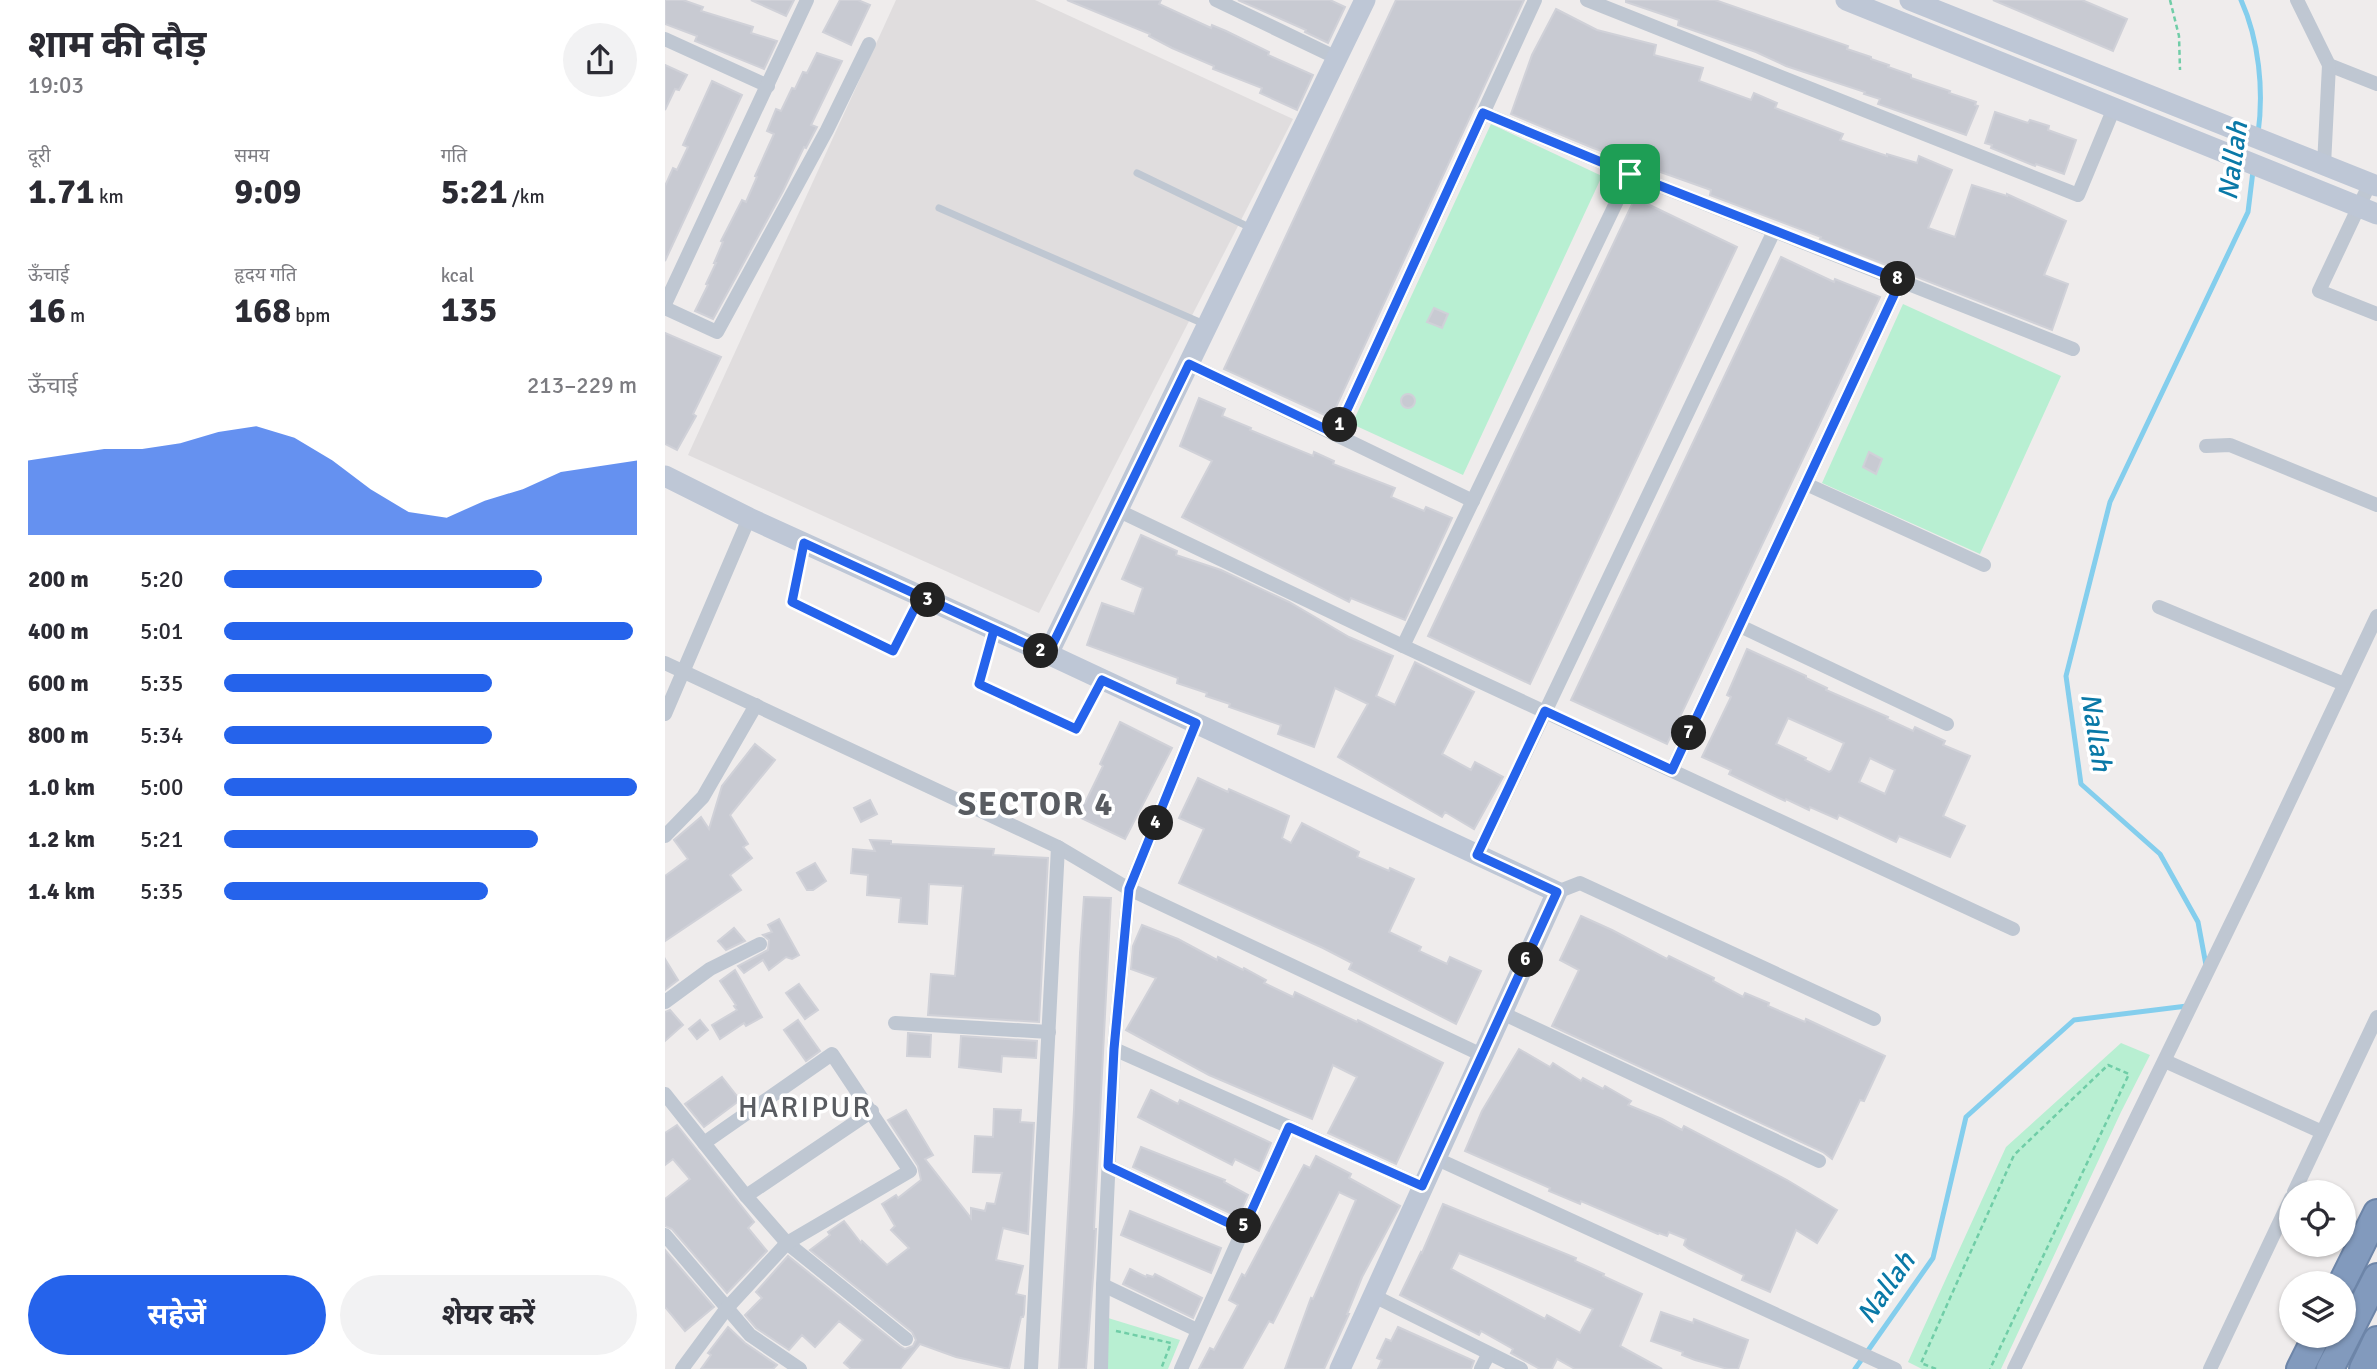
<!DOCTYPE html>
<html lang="hi">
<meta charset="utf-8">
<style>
body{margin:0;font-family:Signika,"Noto Sans Devanagari",sans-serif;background:#f2f2f3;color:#2b2b33;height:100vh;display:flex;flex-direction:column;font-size:26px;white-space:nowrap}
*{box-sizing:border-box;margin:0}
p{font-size:23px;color:#7c7c81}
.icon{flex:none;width:38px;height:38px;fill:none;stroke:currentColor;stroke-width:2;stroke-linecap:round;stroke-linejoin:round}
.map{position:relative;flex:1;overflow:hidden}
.panel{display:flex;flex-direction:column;background:#fff;width:665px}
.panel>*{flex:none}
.controls{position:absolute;left:1614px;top:1180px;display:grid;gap:14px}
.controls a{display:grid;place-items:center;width:77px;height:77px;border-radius:50%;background:#fff;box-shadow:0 2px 5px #0004;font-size:35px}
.pin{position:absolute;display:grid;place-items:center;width:60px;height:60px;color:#fff;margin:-30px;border-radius:14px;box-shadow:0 4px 10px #0006}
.km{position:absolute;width:35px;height:35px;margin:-18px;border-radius:50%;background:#222;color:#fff;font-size:19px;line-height:35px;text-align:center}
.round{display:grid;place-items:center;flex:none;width:74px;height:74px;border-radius:37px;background:#f2f2f3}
.head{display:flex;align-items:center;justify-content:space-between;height:119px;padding:0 28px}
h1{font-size:38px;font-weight:700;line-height:52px}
.figures{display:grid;grid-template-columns:repeat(3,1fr);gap:10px;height:119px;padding:7px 28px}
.figures div{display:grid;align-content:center}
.figures b{font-size:35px;font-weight:700}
.figures small{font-size:19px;font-weight:400}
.figures p{font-size:19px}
.chart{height:196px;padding:14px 28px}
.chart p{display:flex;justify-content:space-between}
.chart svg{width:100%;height:126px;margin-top:7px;fill:#2563eb;opacity:.7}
.action{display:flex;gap:14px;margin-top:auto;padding:14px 28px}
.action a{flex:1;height:80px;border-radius:42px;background:#2563eb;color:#fff;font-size:28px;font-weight:700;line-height:80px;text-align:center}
.action a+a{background:#f2f2f3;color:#2b2b33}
ul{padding:0 28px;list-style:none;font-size:23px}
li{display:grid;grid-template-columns:112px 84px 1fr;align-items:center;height:52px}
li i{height:18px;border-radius:9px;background:#2563eb}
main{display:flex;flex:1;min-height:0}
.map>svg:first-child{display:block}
.education{fill:#e0ddde}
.green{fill:#b8efd2}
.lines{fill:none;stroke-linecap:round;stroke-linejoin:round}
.stream{stroke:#84ceed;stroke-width:5}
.building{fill:#c8cad2;stroke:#d0d1d8;stroke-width:2;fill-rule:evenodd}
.highway-casing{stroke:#6d85a8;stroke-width:30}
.path{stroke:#70cda7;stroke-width:2.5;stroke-dasharray:5 3.5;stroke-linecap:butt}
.lane{stroke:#bfc7d2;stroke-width:7}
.street{stroke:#bfc7d2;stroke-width:14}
.secondary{stroke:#bec7d6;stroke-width:21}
.highway{stroke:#829abd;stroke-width:26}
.route-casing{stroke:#fff;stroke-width:14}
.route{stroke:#2563eb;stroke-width:9}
.labels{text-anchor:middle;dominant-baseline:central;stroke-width:7;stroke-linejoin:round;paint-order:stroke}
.water-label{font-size:28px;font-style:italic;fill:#0a79a7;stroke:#fff}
.quarter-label{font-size:30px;letter-spacing:2px;fill:#595c61;stroke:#fff}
.district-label{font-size:33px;font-weight:bold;letter-spacing:2px;fill:#595c61;stroke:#fff}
</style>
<main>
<section class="panel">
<div class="head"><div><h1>शाम की दौड़</h1><p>19:03</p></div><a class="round"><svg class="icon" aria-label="share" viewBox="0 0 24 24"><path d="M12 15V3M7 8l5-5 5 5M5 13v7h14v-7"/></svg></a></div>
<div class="figures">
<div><p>दूरी</p><b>1.71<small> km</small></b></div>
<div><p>समय</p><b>9:09</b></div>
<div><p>गति</p><b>5:21<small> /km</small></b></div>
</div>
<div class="figures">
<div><p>ऊँचाई</p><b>16<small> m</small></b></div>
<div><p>हृदय गति</p><b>168<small> bpm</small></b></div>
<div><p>kcal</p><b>135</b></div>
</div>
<div class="chart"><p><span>ऊँचाई</span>213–229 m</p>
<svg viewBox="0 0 160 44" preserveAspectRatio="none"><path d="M0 44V18L10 16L20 14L30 14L40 12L50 8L60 6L70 10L80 18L90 28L100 36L110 38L120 32L130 28L140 22L150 20L160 18V44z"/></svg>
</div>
<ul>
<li><b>200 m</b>5:20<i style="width:77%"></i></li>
<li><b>400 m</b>5:01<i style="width:99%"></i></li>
<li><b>600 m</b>5:35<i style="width:65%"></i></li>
<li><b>800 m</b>5:34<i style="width:65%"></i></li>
<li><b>1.0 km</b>5:00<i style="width:100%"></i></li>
<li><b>1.2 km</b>5:21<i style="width:76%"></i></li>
<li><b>1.4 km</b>5:35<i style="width:64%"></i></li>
</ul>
<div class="action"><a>सहेजें</a><a>शेयर करें</a></div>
</section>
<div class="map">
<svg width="1712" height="1369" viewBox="0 0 1712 1369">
<rect width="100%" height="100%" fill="#efecec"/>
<path class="education" d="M231 0H370L628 119 374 613 23 455Z"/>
<g class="green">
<path d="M826 124 937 176 798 475 687 424Z"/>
<path d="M1238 304 1396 376 1315 554 1157 483Z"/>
<path d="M1456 1043 1485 1055 1456 1112 1336 1369H1257L1243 1362 1341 1147Z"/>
<path d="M443 1318 515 1340 503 1369H442Z"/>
</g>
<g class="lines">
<g class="stream">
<path d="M1576 0C1594 40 1599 90 1593 134"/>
<path d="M1541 965 1533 922 1495 854 1416 784 1401 676 1445 502 1583 212 1588 171"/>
<path d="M1190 1369 1268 1258 1301 1117 1409 1020 1522 1006"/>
</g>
</g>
<g class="building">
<path d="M0 0H18L38 7 36 11 88 27 86 33 112 41 99 69 30 41 32 36 0 24Z"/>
<path d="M86 0H129L121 16Z"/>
<path d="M175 0H193L205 5 186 45 158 32Z"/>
<path d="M402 0H496L494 4 546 28 547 25 561 31 604 52 603 55 648 75 632 110 595 93 597 88 548 69 549 66 507 48 484 36 485 34Z"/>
<path d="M573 0H665L680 7 663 43 640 32 641 30Z"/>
<path d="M731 0H859L666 418 559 369Z"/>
<path d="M961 0H1050L1183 46 1182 49 1206 57V59L1224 65 1223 67 1246 75V78L1285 91 1284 93 1311 102 1310 105 1313 106 1301 135 1213 104 1215 99 1199 94 1200 92 1121 66 1091 52 1013 25 1014 20 961 2Z"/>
<path d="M1328 0H1417L1462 19 1448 51Z"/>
<path d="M891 9 932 30 991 45 989 55 1038 68 1034 81 1086 100 1089 93 1112 103 1110 108 1178 134 1175 140 1222 156V154L1252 163 1254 156 1287 170 1263 228 1290 237 1307 185 1342 196V194L1401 221 1379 275 1403 284 1387 330 1155 239 1156 237 1045 195 1046 190 928 148 846 114 867 55Z"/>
<path d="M152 53 177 61 146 125 152 127 141 148 139 147 118 191 48 319 30 311 43 285 41 284 51 263H49L58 242 56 241 77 200 81 202 92 177 90 176 109 134 102 131 111 109 116 111 127 88 130 89 138 72 142 73Z"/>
<path d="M0 65 22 75 14 90 10 89 0 110Z"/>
<path d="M47 81 77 95 0 261V186L8 168 12 170 23 147 18 145Z"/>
<path d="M1330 112 1363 123 1365 120 1384 126 1383 130 1411 140 1399 174 1371 164 1370 166 1326 148 1327 145 1320 143Z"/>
<path d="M970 198 1072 247 865 684 763 636Z"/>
<path d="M1116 257 1169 282 1170 279 1215 297 1002 744 906 700Z"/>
<path d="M769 308 783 314 777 328 762 322Z"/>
<path d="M0 333 56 357 28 414 31 416 12 450 0 444Z"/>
<circle cx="743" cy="401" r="7"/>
<path d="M534 398 560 409 557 416 586 428 585 430 648 456 649 452 669 461 668 464 730 488 726 497 759 511 761 507 787 518 740 620 686 598 684 602 517 517 547 461 515 446Z"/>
<path d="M1204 452 1217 459 1211 474 1198 467Z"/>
<path d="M476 535 512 551 511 555 556 570 624 602 684 637 728 656 711 696 730 705 750 662 809 692 777 754 806 770 810 762 838 777 809 829 780 812 777 817 673 757 703 704 670 688 649 747 613 734 616 725 564 707 565 704 541 696 542 693 512 683 513 678 422 645 437 603 469 614 478 588 457 579Z"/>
<path d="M1082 649 1141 676V678L1162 688 1161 690 1223 717 1222 719 1248 731 1250 727 1280 741 1278 745 1305 756 1278 816 1300 826 1285 857 1234 836 1231 842 1174 815 1172 819 1145 807 1144 810 1121 799 1120 801 1064 774 1066 770 1037 757 1066 697 1062 695ZM1123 718 1179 743 1167 770 1164 772 1140 760 1141 758 1111 744ZM1205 758 1230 770 1220 794 1194 782Z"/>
<path d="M455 722 507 748 460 839 410 815 417 802 420 803 438 766 435 764Z"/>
<path d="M90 744 110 760 65 815 83 844 78 847 87 858 65 875 76 890 0 941V876L23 859 9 840 36 817 44 829 57 786Z"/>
<path d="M533 778 563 792 564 789 624 816 617 838 626 843 637 823 694 852 692 857 724 871 725 868 749 879 724 932 756 947 754 951 782 964 785 957 816 971 791 1024 684 969 687 963 658 948 514 883 539 829 514 818Z"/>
<path d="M205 800 212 814 196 822 189 808Z"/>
<path d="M205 840 226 841V844L329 849 328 855 383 858 374 1022 263 1015 266 974 290 976 298 886 264 884 262 924 234 922 236 898 202 895 203 875 186 873 188 849 210 851Z"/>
<path d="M150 863 161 881 148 890H142L132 873Z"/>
<path d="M419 897 446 898 429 1229H431L429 1264 421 1369H394L409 1110 415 953Z"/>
<path d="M916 916 947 930 1002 959 1004 956 1049 978 1048 981 1078 997 1080 993 1104 1003 1103 1006 1140 1022 1141 1019 1220 1056 1199 1101 1195 1100 1167 1159 1158 1152 887 1026 914 970 895 960Z"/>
<path d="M114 919 134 955 127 959 121 957 104 970 98 960 79 973 73 966 103 950 104 940 98 935 107 932 103 925Z"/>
<path d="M477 925 513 939 552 960 553 957 578 970 579 968 601 980 599 983 628 997 630 992 692 1022 693 1020 778 1063 731 1164 663 1133 692 1077 668 1065 647 1119 544 1075 461 1030 491 978 466 969 468 946Z"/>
<path d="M69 928 80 941 61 950 53 941Z"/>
<path d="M0 959 13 980 0 990Z"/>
<path d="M70 970 97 1017 81 1026 79 1023 55 1039 47 1025 72 1010 69 1006 71 1005 55 981Z"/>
<path d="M134 984 153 1010 140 1019 121 993Z"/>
<path d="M5 1010 18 1025 0 1041V1012Z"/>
<path d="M35 1020 43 1030 32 1039 24 1029Z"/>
<path d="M133 1020 155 1051 141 1061 119 1030Z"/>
<path d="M243 1033 266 1035 265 1057 242 1056Z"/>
<path d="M296 1036 372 1041 371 1058 337 1056 336 1072 294 1067Z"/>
<path d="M854 1049 885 1067 888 1063 916 1081 918 1078 938 1089 940 1086 966 1101 963 1105 997 1119 1017 1130 1019 1126 1122 1180 1172 1210 1152 1243 1131 1230 1105 1292 1077 1280 1079 1275 1024 1249 1019 1245 1021 1239 1004 1232 1002 1236 994 1233 993 1234 916 1201 915 1204 884 1191 885 1188 800 1151 817 1111Z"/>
<path d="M57 1077 75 1100 39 1127 20 1104Z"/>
<path d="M486 1090 513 1104 515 1100 606 1143 594 1171 570 1159 567 1165 473 1117Z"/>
<path d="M329 1109 356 1110 355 1122 369 1123 363 1234 338 1228 331 1260 358 1266 351 1294 360 1296 359 1314 358 1317H356L344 1369 291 1357 255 1344 235 1369H186L179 1363 198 1340 174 1321 150 1347 137 1335 124 1350 91 1328 80 1315 97 1298 91 1292 123 1256 235 1346 240 1349 248 1346 251 1340 247 1332 145 1250 165 1235 163 1232 179 1221 196 1243 197 1241 222 1265 244 1248 226 1230 230 1226 217 1204 231 1195 233 1198 256 1180 253 1166 223 1120 241 1110 268 1155 260 1159 306 1218V1208L320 1211 322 1203 330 1204 337 1173 308 1172 310 1136 328 1137Z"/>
<path d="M12 1125 89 1222 83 1228 102 1251 62 1293 7 1229 0 1226V1199L25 1179 8 1159 0 1165V1133Z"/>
<path d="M476 1147 560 1180 559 1182 583 1195 573 1217 468 1167Z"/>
<path d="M651 1156 686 1174 684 1178 735 1206 697 1277 682 1314H684L659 1369H620L646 1298 648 1299 691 1200 674 1192 608 1323 604 1321 577 1369H534L545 1348 549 1350 573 1305 564 1300 577 1274 580 1276 639 1165 645 1168Z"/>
<path d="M778 1204 911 1258 910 1261 939 1274 938 1276 977 1294 955 1346 997 1369H910L892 1359 887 1369H875L846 1353 848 1349 816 1331 814 1335 735 1295 756 1252 757 1253ZM794 1253 826 1266 928 1309 915 1333 882 1315 880 1319 786 1269Z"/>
<path d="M465 1211 556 1248 546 1273 456 1235Z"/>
<path d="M0 1250 49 1307 20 1331 0 1307Z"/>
<path d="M465 1269 481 1277 482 1275 488 1277 490 1274 537 1298 528 1318 458 1284Z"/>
<path d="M996 1312 1028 1323 1029 1319 1083 1340 1073 1369H1063L1030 1360 1017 1355 1018 1352 986 1341Z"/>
<path d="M63 1327 80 1343 112 1365 108 1369H36L46 1355 43 1353Z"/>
<path d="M733 1327 809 1361 806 1369H713L717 1360 712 1358 721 1339 726 1341Z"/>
</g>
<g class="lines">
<g class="highway-casing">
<g id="highway">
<path d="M1677 1283 1712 1213"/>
<path d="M1635 1369 1652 1335"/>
<path d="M1665 1369 1712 1277"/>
<path d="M1698 1369 1712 1340"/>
</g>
</g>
<g class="path">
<path d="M1505 0 1514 36 1515 70"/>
<path d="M451 1331 506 1343 496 1369"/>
<path d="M1271 1369 1256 1363 1349 1155 1443 1065 1464 1074 1325 1369"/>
</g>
<g class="lane">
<path d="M472 173 588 229"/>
<path d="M274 208 539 324"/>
<path d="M138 547 127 602 228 651 255 599"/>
<path d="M329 630 314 684 411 729 436 682"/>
</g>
<g class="street">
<path d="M551 0 672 58"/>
<path d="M922 0 1413 195 1449 108"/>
<path d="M1632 0 1664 65 1712 84"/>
<path d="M0 39 103 86"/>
<path d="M818 113 965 174 1408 349"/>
<path d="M1659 165 1664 65"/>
<path d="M1705 183 1654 291 1712 314"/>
<path d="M0 304 142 0"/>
<path d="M0 308 52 332 162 130 204 44"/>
<path d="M524 364 808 501"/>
<path d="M671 434 870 0"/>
<path d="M1541 446 1565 445 1712 505"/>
<path d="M1141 484 1319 565"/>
<path d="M452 510 738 646 1348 929"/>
<path d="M1494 607 1679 684"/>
<path d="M1075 626 1282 724"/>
<path d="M738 646 965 174"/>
<path d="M0 663 393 847 464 889 817 1055"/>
<path d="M0 714 84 518"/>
<path d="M1007 770 1236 280"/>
<path d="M0 836 38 797 91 705"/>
<path d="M812 855 1109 231"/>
<path d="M892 892 915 883 1209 1019"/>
<path d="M0 1002 45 969 95 944"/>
<path d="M837 1013 1154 1161"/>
<path d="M230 1023 384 1032"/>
<path d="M449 1049 757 1186"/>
<path d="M1500 1061 1657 1132"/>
<path d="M0 1094 81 1196 122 1243 241 1339"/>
<path d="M770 1158 1230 1369"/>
<path d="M443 1166 578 1230"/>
<path d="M1629 1192 1712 1017"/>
<path d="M81 1196 207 1111"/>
<path d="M0 1235 85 1335 135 1369"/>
<path d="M438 1285 532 1330"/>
<path d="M709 1296 856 1369"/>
<path d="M17 1369 62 1308 122 1243 245 1171 167 1054 39 1143"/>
<path d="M366 1369 393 847"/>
<path d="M436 1369 438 1285 449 1049 464 889 531 723"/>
<path d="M516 1369 624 1127"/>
<path d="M816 1369 823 1355"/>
<path d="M1349 1369 1589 876 1712 616"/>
<path d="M1545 1369 1626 1198"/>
</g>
<g class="secondary">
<path d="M1181 0 1712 214"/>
<path d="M1245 0 1712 186"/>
<path d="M0 476 84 518 383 654 892 892 675 1369"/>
<path d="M383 654 700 0"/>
</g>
<use href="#highway" class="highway"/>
</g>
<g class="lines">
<g class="route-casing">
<path id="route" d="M965 174 818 113 671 434 524 364 383 654 256 596 228 651 127 602 139 543 329 630 314 684 411 729 437 680 531 723 464 889 449 1049 443 1166 578 1230 624 1127 757 1186 892 892 812 855 880 711 1007 770 1236 280 965 174"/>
</g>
<use href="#route" class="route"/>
</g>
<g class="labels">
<g class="water-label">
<text transform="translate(1568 161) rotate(-82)">Nallah</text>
<text transform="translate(1431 732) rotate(81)">Nallah</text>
<text transform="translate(1221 1288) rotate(-55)">Nallah</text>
</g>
<g class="quarter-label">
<text x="140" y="1107">HARIPUR</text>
</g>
<g class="district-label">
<text x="371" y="804">SECTOR 4</text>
</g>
</g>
</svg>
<div class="controls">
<a><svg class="icon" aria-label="locate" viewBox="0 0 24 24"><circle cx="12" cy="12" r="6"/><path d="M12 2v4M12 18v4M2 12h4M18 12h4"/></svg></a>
<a><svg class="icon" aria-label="layers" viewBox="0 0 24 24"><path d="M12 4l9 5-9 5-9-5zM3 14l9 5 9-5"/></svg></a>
</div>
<div class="pin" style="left:965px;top:174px;background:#1e9e55"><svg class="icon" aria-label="arrive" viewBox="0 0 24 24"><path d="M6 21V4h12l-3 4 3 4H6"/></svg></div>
<b class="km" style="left:675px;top:425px">1</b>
<b class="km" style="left:376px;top:651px">2</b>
<b class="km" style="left:263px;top:600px">3</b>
<b class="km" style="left:491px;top:823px">4</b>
<b class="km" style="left:579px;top:1226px">5</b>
<b class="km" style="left:861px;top:960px">6</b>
<b class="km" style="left:1024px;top:733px">7</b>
<b class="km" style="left:1233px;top:279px">8</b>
</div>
</main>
